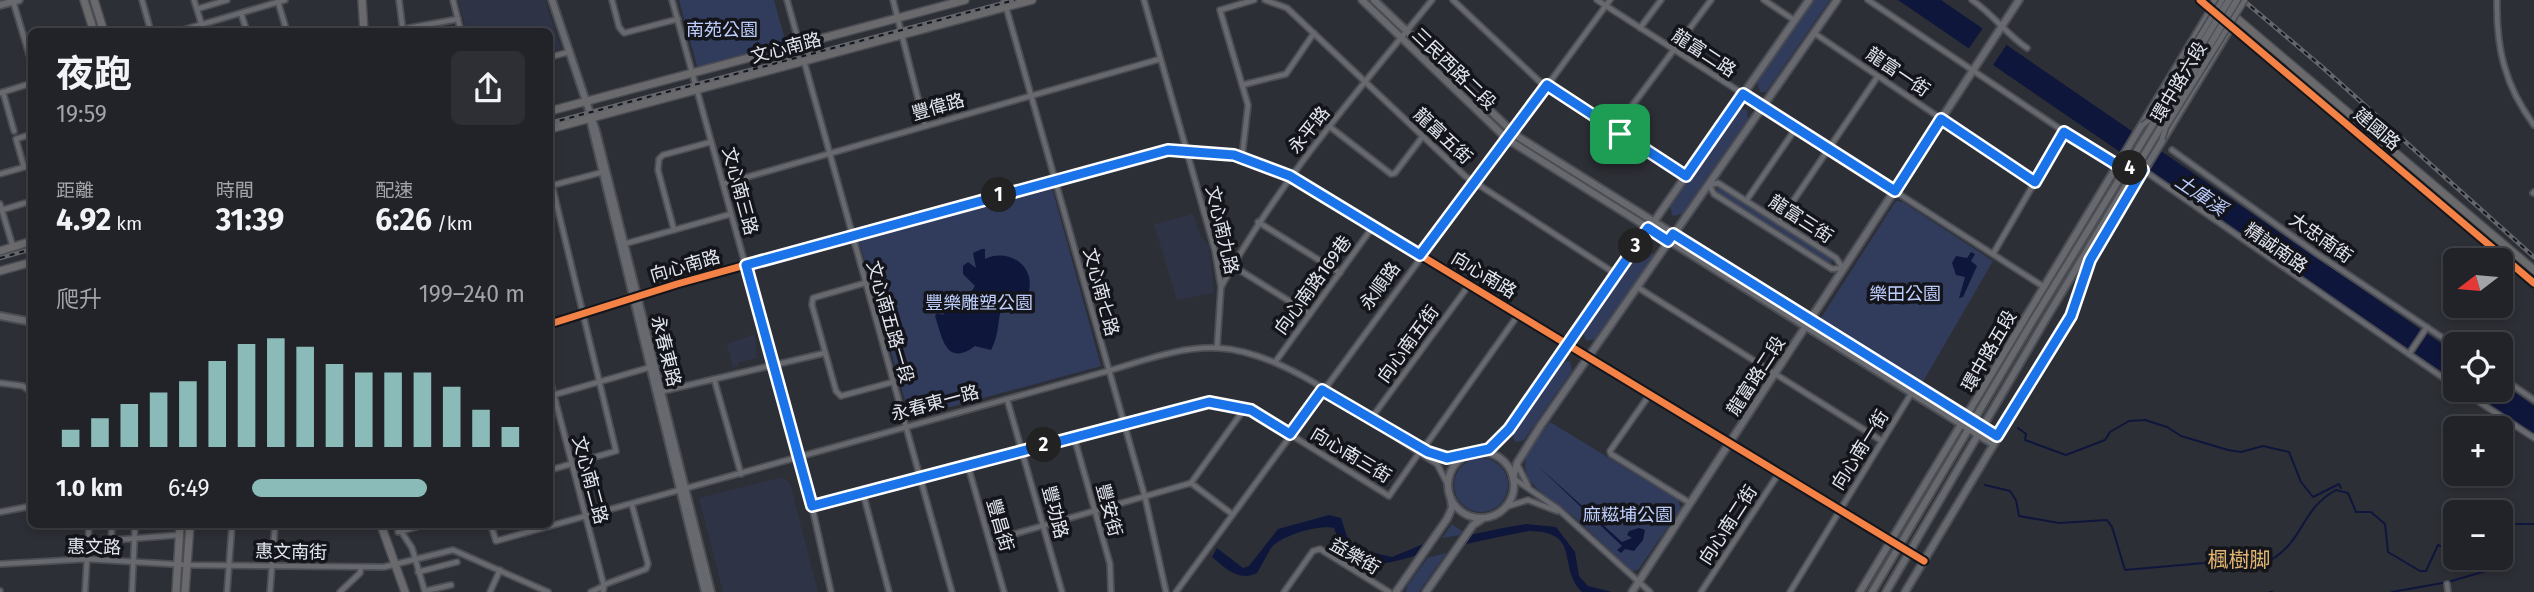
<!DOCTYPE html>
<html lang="zh-TW">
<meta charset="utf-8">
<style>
body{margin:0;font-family:"Fira Sans","Noto Sans TC",sans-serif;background:#2e2f34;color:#f1f3f6;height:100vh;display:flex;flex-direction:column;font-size:26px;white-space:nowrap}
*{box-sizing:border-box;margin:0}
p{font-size:23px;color:#a2a4a8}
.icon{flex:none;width:38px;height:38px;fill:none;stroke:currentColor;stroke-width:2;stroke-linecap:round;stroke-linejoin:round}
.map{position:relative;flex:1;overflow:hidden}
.panel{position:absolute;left:28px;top:28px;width:525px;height:500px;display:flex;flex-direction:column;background:#222328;border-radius:10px;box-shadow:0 4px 10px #0003,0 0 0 2px #3f4045}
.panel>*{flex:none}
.needle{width:46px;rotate:254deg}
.fabs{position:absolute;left:2443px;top:248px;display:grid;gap:14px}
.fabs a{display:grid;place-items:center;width:70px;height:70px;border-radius:10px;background:#222328;box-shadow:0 4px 10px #0003,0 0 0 2px #3f4045;font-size:35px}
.pin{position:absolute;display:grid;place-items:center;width:60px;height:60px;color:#fff;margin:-30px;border-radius:14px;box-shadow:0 4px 10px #0006}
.km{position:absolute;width:35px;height:35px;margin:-18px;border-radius:50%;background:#222;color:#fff;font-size:19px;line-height:35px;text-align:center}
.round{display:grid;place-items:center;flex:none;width:74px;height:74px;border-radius:10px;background:#2e2f34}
.head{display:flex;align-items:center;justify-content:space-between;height:119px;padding:0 28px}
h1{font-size:38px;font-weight:700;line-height:52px}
.metrics{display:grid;grid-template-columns:repeat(3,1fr);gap:10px;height:119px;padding:7px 28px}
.metrics div{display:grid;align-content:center}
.metrics b{font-size:30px;font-weight:700}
.metrics small{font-size:19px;font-weight:400}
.metrics p{font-size:19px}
.chart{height:196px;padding:14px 28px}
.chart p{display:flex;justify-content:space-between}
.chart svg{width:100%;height:126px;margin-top:7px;stroke:#8bbbb9;stroke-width:6}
ul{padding:0 28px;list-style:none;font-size:23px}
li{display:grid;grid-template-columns:112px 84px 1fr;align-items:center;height:52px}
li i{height:18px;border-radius:9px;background:#8bbbb9}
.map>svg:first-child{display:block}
.built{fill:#2e3345}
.green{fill:#313b5c}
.water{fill:#0f163c}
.pier{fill:#2d2f36}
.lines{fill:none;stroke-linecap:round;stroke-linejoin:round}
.stream{stroke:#0f163c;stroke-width:2}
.minor-casing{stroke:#4b4d54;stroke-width:8}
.tertiary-casing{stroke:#4b4d54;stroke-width:10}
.secondary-casing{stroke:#4b4d54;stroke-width:10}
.minor{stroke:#68696e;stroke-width:4.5}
.tertiary{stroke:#68696e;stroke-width:6}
.secondary{stroke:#6a6a6c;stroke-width:7}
.rail-casing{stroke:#64666c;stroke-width:4.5}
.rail{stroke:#13151b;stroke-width:2;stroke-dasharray:5;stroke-linecap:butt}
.minor-bridge-casing{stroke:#4b4d54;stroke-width:8;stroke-linecap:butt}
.tertiary-bridge-casing{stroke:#4b4d54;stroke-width:10;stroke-linecap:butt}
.minor-bridge{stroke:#68696e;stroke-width:4.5}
.tertiary-bridge{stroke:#68696e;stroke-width:6}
.cycleway-casing{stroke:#13151b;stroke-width:11}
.cycleway{stroke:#f48246;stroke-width:7}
.route-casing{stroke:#fff;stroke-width:14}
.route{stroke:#1a73e8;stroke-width:9}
.labels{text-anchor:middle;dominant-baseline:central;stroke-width:7;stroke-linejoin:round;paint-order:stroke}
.park-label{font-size:18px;fill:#becefc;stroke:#13151b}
.street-label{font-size:18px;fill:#e4e7f0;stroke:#13151b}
.water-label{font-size:19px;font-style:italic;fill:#bfcefd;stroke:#13151b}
.quarter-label{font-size:21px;fill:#e2b672;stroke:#13151b}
</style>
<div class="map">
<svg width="2534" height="592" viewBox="0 0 2534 592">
<rect width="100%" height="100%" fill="#2d2f36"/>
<g class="built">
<path d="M458 0H545L561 49 550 52V32L467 31Z"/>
<path d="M1193 214 1201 237 1209 245 1214 293 1177 300 1154 224Z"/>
<path d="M755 334 757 358 738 363V366L733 368 727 344Z"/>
<path d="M783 477 790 483 818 592H723L699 498Z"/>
</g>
<g class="green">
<path d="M679 0H774L786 43 704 67 697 66Z"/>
<path d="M1814 0H1830L1766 92H1760L1757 82Z"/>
<path d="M1742 109 1747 110 1748 119 1682 214 1673 216 1670 207 1737 110Z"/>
<path d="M1047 187 1053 191 1101 366 910 418 858 238Z"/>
<path d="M1718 187 1831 258 1832 263 1827 264 1716 193Z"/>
<path d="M1896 201 1903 202 1993 261 1921 385 1824 324 1821 318Z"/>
<path d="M1650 246 1653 256 1595 339 1586 341 1583 332 1641 249Z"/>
<path d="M1570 361 1572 371 1524 440 1516 442 1513 438 1514 431 1563 362Z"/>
<path d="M1550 422 1678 500 1681 508 1638 570 1632 571 1572 515 1539 491 1528 478 1525 467 1526 455Z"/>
<circle cx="1481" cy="485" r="27"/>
<path d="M1452 524 1462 531 1419 592H1406L1407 586Z"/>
</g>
<g class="water">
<path d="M1898 0H1941L2455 353V381Z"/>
<path d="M982 249H985V259C1007 248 1035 264 1029 291L1017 303H1003C997 318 1000 334 991 350L975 346C946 368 942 337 935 316L937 313 943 315 948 306 955 303 961 309 975 286 963 274V266L968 262 976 268 973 253Z"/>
<path d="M1971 252 1975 254 1971 261 1977 266 1963 297 1959 298 1965 277 1956 275 1952 263 1956 256 1967 258Z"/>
<path d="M2501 383 2534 406V435L2469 390H2501Z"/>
<path d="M1538 466 1622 542 1632 538 1627 535 1629 531 1639 528 1645 530 1643 540 1634 551 1625 549 1621 553 1617 550 1622 546Z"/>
<path d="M1329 515 1341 518 1349 543 1361 550 1392 557 1421 545 1503 528 1526 524 1556 527 1575 552 1579 576 1588 586 1612 592H1582C1556 566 1583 532 1529 531 1499 536 1469 544 1438 550 1396 558 1353 587 1334 528 1319 524 1280 536 1271 548 1266 556 1262 565 1257 573 1239 582 1225 568 1212 557L1217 548 1243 568 1249 566 1278 529Z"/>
</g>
<g class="pier">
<path d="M1985 25 2009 41 1991 68 1967 51Z"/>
<path d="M1473 533 1462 549 1411 562 1425 541Z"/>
</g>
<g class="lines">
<g class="stream">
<path d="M2018 428 2026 434 2025 440 2066 455 2105 440 2110 432 2129 421 2145 420 2167 427 2181 436 2228 450 2241 452 2263 446 2289 452 2301 482 2313 497 2339 484 2341 488"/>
<path d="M1985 485 2010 491 2016 500 2019 516 2059 523 2107 520 2112 527 2125 570 2204 563 2239 555 2271 560C2306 538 2300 510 2336 490L2348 493 2356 512H2371L2385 524 2388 552 2420 571H2426L2438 545 2451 550 2455 546"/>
<path d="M2501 524H2534"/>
<path d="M2270 592H2272"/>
<path d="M2392 592 2448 582 2503 566"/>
</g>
<g class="minor-casing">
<g id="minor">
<path d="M142 0 151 32"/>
<path d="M194 0 204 32"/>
<path d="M399 0 403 31"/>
<path d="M453 0 461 32"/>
<path d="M612 0 619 27 624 33 678 19"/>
<path d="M672 0 812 506 831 592"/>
<path d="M787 0 952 592"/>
<path d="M893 0 925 126"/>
<path d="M1004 0 1145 497 1166 592"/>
<path d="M1144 0 1215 251 1221 287 1217 348"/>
<path d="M1265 0 1287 8 1465 176 1616 274"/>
<path d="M1453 0 1539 81 1686 176"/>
<path d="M1597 0 2044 287"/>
<path d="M1764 0 1794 20"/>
<path d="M1868 0 2078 141 2118 166 2143 170 2455 386"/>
<path d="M1972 0C1994 15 2006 34 2027 48"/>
<path d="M2497 0C2496 48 2505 86 2534 125"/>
<path d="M13 1 32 64"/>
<path d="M278 2 287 32"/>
<path d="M197 9 227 0"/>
<path d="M241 13 247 32"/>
<path d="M1640 28 1661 0"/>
<path d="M176 32 285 0"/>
<path d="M387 32 458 19"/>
<path d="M1814 33 2035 182"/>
<path d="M550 57 569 52"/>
<path d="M1242 85 1286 74 1314 33"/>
<path d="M3 92 14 131"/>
<path d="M0 93 32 83"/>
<path d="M1330 127 1391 174 1395 173 1423 136"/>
<path d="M1614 130 1711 0"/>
<path d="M2172 150 2316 253 2455 346"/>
<path d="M1242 157 1248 105 1220 10 1254 0"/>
<path d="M24 167 16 139 32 134"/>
<path d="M0 174 32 165"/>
<path d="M1055 179 1168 150 1234 155 1290 176 1924 561"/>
<path d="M1718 183 1836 258 1843 268 1832 269 1714 194 1709 185Z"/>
<path d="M723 184 1160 59"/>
<path d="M550 186 603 172"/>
<path d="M2533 193 2534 192"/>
<path d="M1746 201 1796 128"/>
<path d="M0 204 13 247"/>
<path d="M2 210 25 203"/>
<path d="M1258 222 1340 273"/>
<path d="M1779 222 1878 76"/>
<path d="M674 230 658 170 659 159 663 155 711 142"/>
<path d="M624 244 731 214"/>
<path d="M1993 254 2064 132"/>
<path d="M1233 266 1310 314"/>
<path d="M865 283 813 298 812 305 836 391 841 396 893 382"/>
<path d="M1221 287C1278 182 1357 92 1432 0"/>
<path d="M1637 287 1882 441"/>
<path d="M2409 354 2427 327"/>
<path d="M1276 361 1374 225"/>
<path d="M2501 377 2534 400"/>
<path d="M714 379 741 474"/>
<path d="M550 380 604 586 603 592"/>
<path d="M0 383 23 386 32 393"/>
<path d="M2461 390 2534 438"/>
<path d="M659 392 825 353"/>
<path d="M1650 394 1610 451 1611 454 1690 503"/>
<path d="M550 396 651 367"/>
<path d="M1007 399 1062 592"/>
<path d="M1370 420 1469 285"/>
<path d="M1371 420C1406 427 1425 464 1464 456"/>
<path d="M1074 437 1110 564 1111 592"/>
<path d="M1423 449 1518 315"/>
<path d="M968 466 1004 592"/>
<path d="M1518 466 1528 486"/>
<path d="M550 470 616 451 552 185"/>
<path d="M1513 478 1557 508 1650 592"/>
<path d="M1191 483 1245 408"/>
<path d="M1191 483 1232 514"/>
<path d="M863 493 889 592"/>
<path d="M812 506 1209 402 1251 410 1389 496 1419 453"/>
<path d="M1505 507 1528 500 1557 511"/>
<path d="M0 512 32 506"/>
<path d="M397 525 412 548 425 592"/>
<path d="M491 525 496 541 1108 371C1143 361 1181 346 1218 348 1292 352 1374 426 1437 464L1448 485"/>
<path d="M398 532 424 525"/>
<path d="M990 541 1191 483"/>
<path d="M88 542 179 535"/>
<path d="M111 542 112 525"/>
<path d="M0 564 87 559 187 565 384 567 453 550 548 592"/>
<path d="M418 572 457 562"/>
<path d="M2447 584 2448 592"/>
<path d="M603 585 646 569 648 564 632 505"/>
<path d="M0 591V592"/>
<path d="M425 591 451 585"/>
<path d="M85 592 89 525"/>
<path d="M132 592 135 525"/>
<path d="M227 592 232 525"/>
<path d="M270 592 275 525"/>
<path d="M340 592 360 573 361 567"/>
<path d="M490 592 500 570"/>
<path d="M591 592 604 586"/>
<path d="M1176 592 1610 0"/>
<path d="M1284 592 1313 551 1320 549 1389 592"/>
<path d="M1701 592 1779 473"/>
<path d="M1790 592 1911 394"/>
</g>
</g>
<g class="tertiary-casing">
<g id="tertiary">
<path d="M552 0 596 131 711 592"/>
<path d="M1362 0 1507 139 1993 444"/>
<path d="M1374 0 1517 136 1997 436"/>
<path d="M0 5 19 0"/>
<path d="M591 123 705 592"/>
<path d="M639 295 1055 179"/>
<path d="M0 316 32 322"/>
<path d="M550 324 633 297"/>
<path d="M1482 451 1493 447 1506 433 1809 0"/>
<circle cx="1481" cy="485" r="33"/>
<path d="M1513 478 1517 463 1541 425 1837 0"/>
<path d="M1396 592 1447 519 1452 508 1451 499"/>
<path d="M1426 592 1473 525 1482 519"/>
<path d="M1632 592 2019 0"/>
<path d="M1860 592 2211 10"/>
<path d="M1872 592 2032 322"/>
<path d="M1886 592 2044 322"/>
<path d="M1905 592 2071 316 2090 260 2231 27"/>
</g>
</g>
<g class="secondary-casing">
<g id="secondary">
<path d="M84 0 94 32"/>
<path d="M94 0 104 32"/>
<path d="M362 0 364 32"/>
<path d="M2200 0 2534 283"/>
<path d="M2215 0 2534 270"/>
<path d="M550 111 965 0"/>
<path d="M550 129 1032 0"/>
<path d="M0 251 32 241"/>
<path d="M0 271 32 262"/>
<path d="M381 525 405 592"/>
<path d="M176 592 180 525"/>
<path d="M185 592 190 525"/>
</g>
</g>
<use href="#minor" class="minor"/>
<use href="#tertiary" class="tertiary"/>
<use href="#secondary" class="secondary"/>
<g class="rail-casing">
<g id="rail">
<path d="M2204 0 2534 281"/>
<path d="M2243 0 2321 66 2534 257"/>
<path d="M550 123 1015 0"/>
<path d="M0 258 32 249"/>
</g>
</g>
<use href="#rail" class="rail"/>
<g class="minor-bridge-casing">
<g id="minor-bridge">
<path d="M2143 125 2149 120 2222 0"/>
<path d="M2162 139 2166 127 2245 0"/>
</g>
</g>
<g class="tertiary-bridge-casing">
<g id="tertiary-bridge">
<path d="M2032 322 2229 0"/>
<path d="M2044 322 2237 0"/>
</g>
</g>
<use href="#minor-bridge" class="minor-bridge"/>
<use href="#tertiary-bridge" class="tertiary-bridge"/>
<g class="cycleway-casing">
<g id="cycleway">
<path d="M2200 0 2534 283"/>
<path d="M550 324 677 284 1129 159C1194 144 1229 152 1290 176L1924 561"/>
</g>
</g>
<use href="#cycleway" class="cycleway"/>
</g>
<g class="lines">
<g class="route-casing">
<path id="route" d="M1547 85 1686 176 1743 94 1895 191 1941 119 2035 182 2064 132 2119 166 2143 170 2090 260 2071 316 1997 436 1673 234 1668 241 1648 228 1509 429 1489 449 1447 458 1428 452 1322 390 1290 434 1251 410 1209 402 812 506 746 265 1168 150 1234 155 1290 176 1420 255Z"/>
</g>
<use href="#route" class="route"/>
</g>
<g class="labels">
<g class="park-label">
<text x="722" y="30">南苑公園</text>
<text x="1905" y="294">樂田公園</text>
<text x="979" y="303">豐樂雕塑公園</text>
<text x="1628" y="515">麻糍埔公園</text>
</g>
<g class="street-label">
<text transform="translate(786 48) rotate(-15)">文心南路</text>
<text transform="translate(1704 53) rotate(33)">龍富二路</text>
<text transform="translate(1454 69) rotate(44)">三民西路二段</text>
<text transform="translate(1898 72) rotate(34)">龍富一街</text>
<text transform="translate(2179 82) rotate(-59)">環中路六段</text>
<text transform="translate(938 107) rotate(-16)">豐偉路</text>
<text transform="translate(2377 129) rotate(40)">建國路</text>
<text transform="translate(1309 130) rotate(-51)">永平路</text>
<text transform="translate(1443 136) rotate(43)">龍富五街</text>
<text transform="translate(740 191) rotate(75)">文心南三路</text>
<text transform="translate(1801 219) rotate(33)">龍富三街</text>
<text transform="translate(1222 230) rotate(77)">文心南九路</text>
<text transform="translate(2321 238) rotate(35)">大忠南街</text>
<text transform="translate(2276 248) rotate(35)">精誠南路</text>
<text transform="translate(685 266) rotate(-16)">向心南路</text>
<text transform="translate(1484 275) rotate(31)">向心南路</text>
<text transform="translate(1313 285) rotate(-54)">向心南路169巷</text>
<text transform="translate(1380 286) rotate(-54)">永順路</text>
<text transform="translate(1101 292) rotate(75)">文心南七路</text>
<text transform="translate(890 322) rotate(74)">文心南五路一段</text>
<text transform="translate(1408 344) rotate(-54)">向心南五街</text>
<text transform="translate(666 351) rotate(76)">永春東路</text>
<text transform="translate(1989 351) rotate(-60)">環中路五段</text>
<text transform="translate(1756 376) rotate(-57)">龍富路二段</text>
<text transform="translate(935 403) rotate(-15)">永春東一路</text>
<text transform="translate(1860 450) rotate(-58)">向心南一街</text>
<text transform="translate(1351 455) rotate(31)">向心南三街</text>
<text transform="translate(590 480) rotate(75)">文心南二路</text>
<text transform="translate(1109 510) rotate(75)">豐安街</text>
<text transform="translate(1055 512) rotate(75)">豐功路</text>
<text transform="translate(1000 525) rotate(74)">豐昌街</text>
<text transform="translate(1728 525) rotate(-57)">向心南二街</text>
<text transform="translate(94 547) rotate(1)">惠文路</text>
<text transform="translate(291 552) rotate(1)">惠文南街</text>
<text transform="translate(1355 556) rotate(30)">益樂街</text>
</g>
<g class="water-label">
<text transform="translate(2201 195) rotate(34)">土庫溪</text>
</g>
<g class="quarter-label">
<text x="2239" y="560">楓樹脚</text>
</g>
</g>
</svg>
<div class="fabs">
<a><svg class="needle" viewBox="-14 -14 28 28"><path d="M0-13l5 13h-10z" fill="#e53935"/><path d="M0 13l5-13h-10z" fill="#a2a4a8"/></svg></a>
<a><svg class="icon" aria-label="locate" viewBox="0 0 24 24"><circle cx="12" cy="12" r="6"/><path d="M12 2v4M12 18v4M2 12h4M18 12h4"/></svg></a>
<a>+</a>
<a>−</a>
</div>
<div class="pin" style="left:1620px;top:134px;background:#1e9e55"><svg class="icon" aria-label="arrive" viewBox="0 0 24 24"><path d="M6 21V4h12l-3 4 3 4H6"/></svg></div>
<b class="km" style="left:999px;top:195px">1</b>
<b class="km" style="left:1044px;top:445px">2</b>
<b class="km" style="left:1636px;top:246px">3</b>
<b class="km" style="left:2130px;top:168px">4</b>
<section class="panel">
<div class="head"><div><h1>夜跑</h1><p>19:59</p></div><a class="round"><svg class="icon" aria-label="share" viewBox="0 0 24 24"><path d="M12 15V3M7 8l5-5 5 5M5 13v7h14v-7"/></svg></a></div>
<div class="metrics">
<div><p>距離</p><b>4.92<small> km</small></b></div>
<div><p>時間</p><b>31:39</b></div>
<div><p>配速</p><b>6:26<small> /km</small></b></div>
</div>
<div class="chart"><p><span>爬升</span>199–240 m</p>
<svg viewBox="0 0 160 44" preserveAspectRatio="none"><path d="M5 44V38M15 44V34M25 44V29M35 44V25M45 44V21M55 44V14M65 44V8M75 44V6M85 44V9M95 44V15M105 44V18M115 44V18M125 44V18M135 44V23M145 44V31M155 44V37"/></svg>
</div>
<ul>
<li><b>1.0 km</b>6:49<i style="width:64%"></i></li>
</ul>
</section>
</div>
